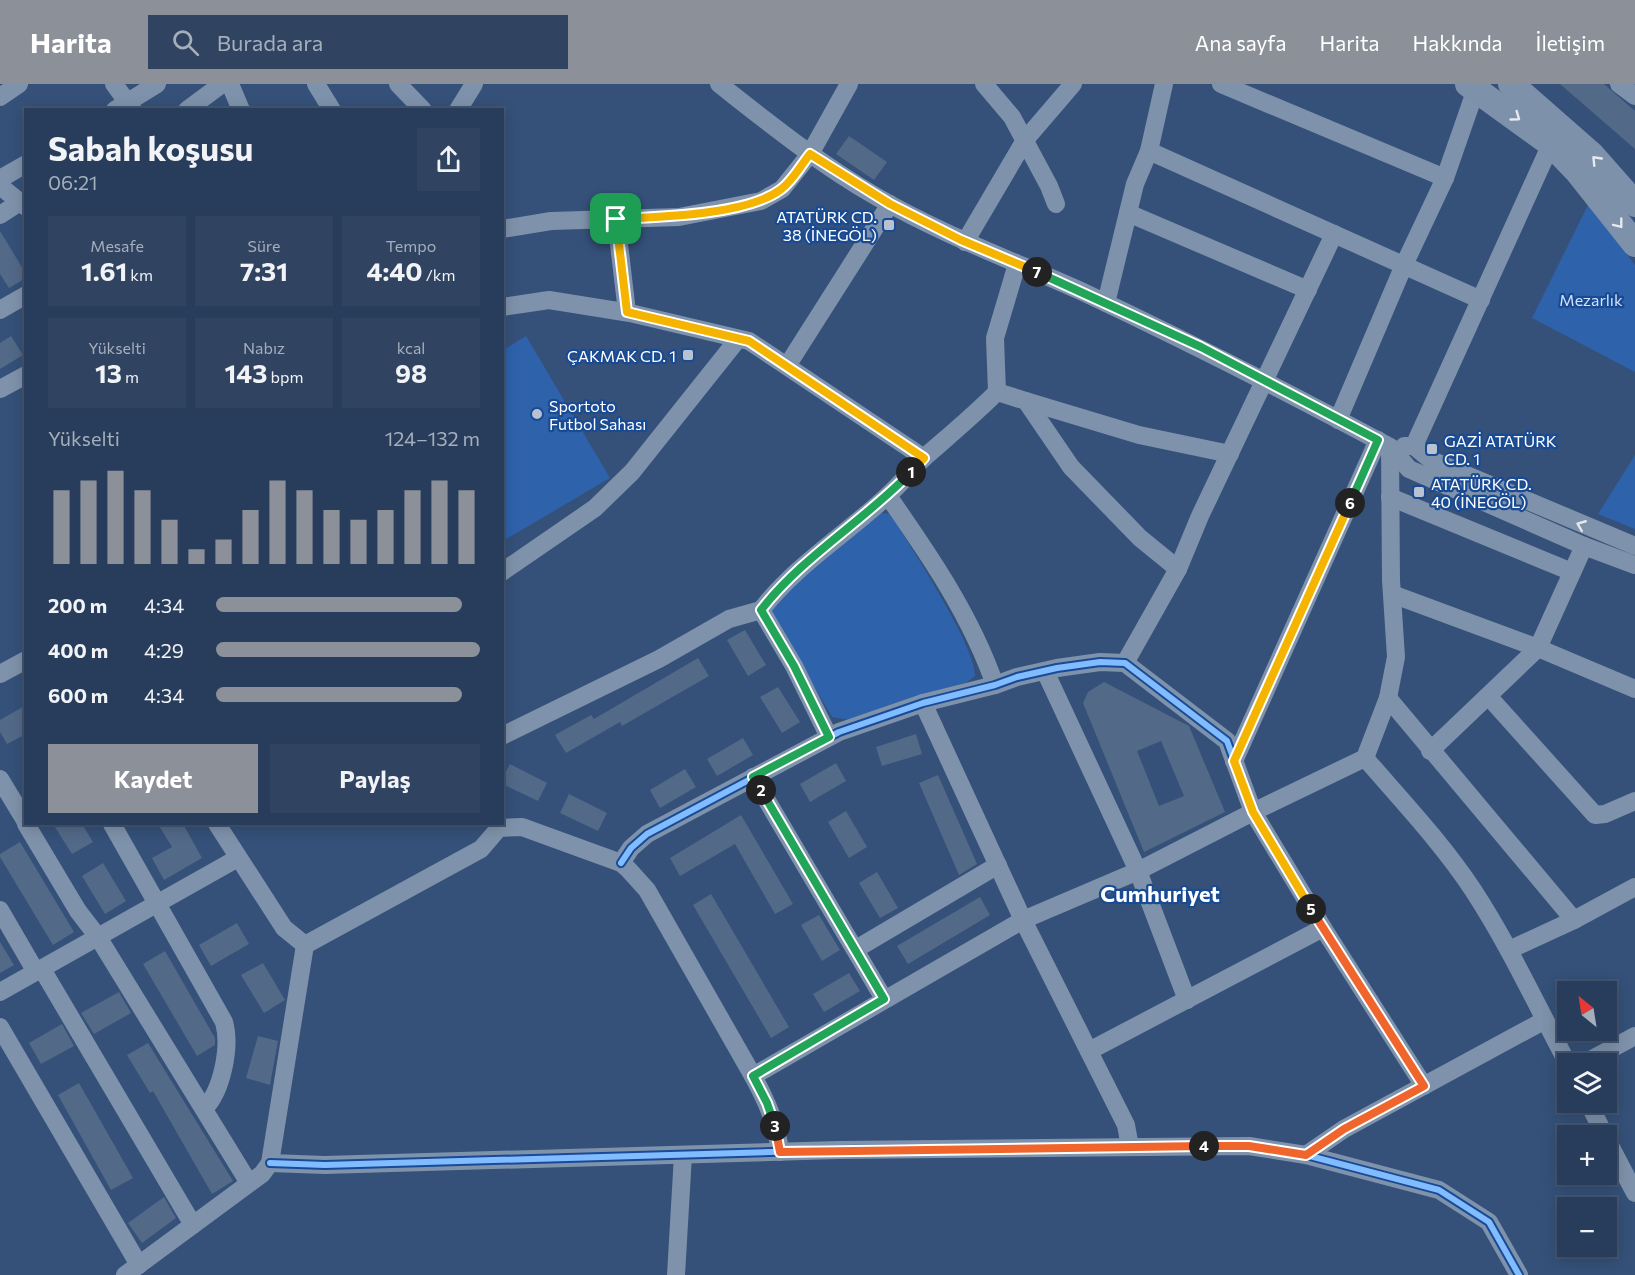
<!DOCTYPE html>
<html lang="tr">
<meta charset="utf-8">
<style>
body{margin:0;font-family:Commissioner,sans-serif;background:#304461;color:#f1f3f6;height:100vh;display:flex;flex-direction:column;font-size:22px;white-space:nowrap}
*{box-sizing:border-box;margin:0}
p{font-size:20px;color:#a5aebb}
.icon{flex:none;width:33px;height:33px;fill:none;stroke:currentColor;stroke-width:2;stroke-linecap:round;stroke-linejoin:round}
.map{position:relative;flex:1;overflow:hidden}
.panel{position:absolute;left:24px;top:24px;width:480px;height:717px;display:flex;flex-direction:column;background:#283d5b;border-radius:0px;box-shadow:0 3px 15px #0003,0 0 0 2px #445671}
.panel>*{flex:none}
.needle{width:39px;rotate:330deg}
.buttons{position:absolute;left:1557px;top:897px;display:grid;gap:12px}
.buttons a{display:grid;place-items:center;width:60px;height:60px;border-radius:0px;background:#283d5b;box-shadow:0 3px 15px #0003,0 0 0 2px #445671;font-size:30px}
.pin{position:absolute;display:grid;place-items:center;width:51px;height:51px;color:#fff;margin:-26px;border-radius:12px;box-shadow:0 3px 9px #0006}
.km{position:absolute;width:30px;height:30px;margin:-15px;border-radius:50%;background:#222;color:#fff;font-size:16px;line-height:30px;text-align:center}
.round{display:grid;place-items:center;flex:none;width:63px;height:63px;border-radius:0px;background:#304461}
.overview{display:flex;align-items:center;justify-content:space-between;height:102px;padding:0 24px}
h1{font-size:33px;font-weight:700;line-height:45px}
.metrics{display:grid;grid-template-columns:repeat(3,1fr);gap:9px;height:102px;padding:6px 24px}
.metrics div{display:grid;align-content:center;border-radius:0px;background:#304461;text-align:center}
.metrics b{font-size:26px;font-weight:700}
.metrics small{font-size:16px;font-weight:400}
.metrics p{font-size:16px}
.chart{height:168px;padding:12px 24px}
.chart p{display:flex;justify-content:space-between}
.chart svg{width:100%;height:108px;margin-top:6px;stroke:#8c9099;stroke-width:6}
.cta{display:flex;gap:12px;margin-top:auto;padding:12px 24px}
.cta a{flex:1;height:69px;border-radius:0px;background:#8c9099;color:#fff;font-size:24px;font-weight:700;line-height:69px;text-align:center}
.cta a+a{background:#304461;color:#f1f3f6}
ul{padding:0 24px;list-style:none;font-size:20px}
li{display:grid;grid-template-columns:96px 72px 1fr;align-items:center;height:45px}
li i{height:15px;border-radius:8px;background:#8c9099}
header{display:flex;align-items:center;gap:36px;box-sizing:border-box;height:84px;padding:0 30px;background:#8c9099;color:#fff}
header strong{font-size:28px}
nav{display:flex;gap:33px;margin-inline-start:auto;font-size:21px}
.search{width:420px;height:54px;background:#304461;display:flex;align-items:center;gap:15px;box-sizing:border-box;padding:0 21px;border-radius:0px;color:#a5aebb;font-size:22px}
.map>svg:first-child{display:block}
.green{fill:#2e62ab}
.building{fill:#526988;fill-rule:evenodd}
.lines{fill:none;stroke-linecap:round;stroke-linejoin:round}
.minor{stroke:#7e92ab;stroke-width:18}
.highway{stroke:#7e91ab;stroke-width:26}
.cycleway-casing{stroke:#194b95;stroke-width:10}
.cycleway{stroke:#80bcff;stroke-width:6}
.oneway{stroke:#e5e9ee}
.split-1-casing{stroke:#fff;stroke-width:12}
.split-2-casing{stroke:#fff;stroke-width:12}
.split-3-casing{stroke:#fff;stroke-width:12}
.split-4-casing{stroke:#fff;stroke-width:12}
.split-5-casing{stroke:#fff;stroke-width:12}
.split-6-casing{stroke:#fff;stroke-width:12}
.split-7-casing{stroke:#fff;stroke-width:12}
.split-8-casing{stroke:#fff;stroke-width:12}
.split-1{stroke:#f5b400;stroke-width:8}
.split-2{stroke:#22a559;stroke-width:8}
.split-3{stroke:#22a559;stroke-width:8}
.split-4{stroke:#f0652b;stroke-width:8}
.split-5{stroke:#f0652b;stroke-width:8}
.split-6{stroke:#f5b400;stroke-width:8}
.split-7{stroke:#22a559;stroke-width:8}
.split-8{stroke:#f5b400;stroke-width:8}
.poi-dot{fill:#b8c2d0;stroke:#194b95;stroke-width:2}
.labels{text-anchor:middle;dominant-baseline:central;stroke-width:4.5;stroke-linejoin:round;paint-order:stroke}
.poi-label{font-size:16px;fill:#fff;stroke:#194b95;text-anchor:start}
.park-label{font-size:16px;fill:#d2e3fb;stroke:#194b95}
.district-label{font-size:22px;font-weight:bold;fill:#fff;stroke:#194b95}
</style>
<header>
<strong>Harita</strong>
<div class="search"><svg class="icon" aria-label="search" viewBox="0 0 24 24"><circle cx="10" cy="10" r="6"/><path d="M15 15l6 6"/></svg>Burada ara</div>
<nav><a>Ana sayfa</a><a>Harita</a><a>Hakkında</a><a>İletişim</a></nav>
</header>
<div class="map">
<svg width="1635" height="1191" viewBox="0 0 1635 1191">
<rect width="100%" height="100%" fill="#355179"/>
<g class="green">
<path d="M1589 119 1635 181V288L1532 234Z"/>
<path d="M526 252 610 394 503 457V266Z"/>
<path d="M1635 371V445L1598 430Z"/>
<path d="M873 428 891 430C909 461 976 562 975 592L967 598 855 637 832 633 772 530V517Z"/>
</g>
<g class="building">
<path d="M1560 0H1604L1635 27V65Z"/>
<path d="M849 52 887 78 874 96 836 70Z"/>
<path d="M0 147 26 190V194L9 204 0 190Z"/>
<path d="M11 252 23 271 0 285V259Z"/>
<path d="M745 546 766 581 748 592 727 556Z"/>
<path d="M698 574 709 592 622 642 620 638 566 669 555 651 591 631 594 635Z"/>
<path d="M1104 598 1189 642 1225 728 1144 768 1083 619 1088 608ZM1161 657 1184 712 1159 722 1137 667Z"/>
<path d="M778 603 800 638 782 649 760 613Z"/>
<path d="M26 621V650L7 660 0 648V636Z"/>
<path d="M916 650 922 670 882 682 876 663Z"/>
<path d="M743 654 753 671 717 692 707 675Z"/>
<path d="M836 679 846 697 810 718 800 700Z"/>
<path d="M510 680 547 699 538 717 502 700V695Z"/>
<path d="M685 685 696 703 660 724 650 706Z"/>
<path d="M938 691 977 780 959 791 919 699Z"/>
<path d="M569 710 607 729 598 747 560 729Z"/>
<path d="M846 727 867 763 849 774 828 738Z"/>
<path d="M741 731 793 820 775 830 735 760 680 792 670 774Z"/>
<path d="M53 740H82L93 758 72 770Z"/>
<path d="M158 740H183L202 774 164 796 152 774 172 763Z"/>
<path d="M20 758 74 848 53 861 0 773V770Z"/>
<path d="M103 779 126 817 105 830 82 792Z"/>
<path d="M877 788 898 824 880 834 859 799Z"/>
<path d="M711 810 789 943 771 954 693 821Z"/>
<path d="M980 813 990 831 908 880 897 862Z"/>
<path d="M819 831 840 866 822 877 801 841Z"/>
<path d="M237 839 249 860 211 882 199 861Z"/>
<path d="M0 858 14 881 0 889Z"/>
<path d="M165 867 215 954V961L197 972 143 880Z"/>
<path d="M263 879 285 916 264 929 241 891Z"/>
<path d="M849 889 860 907 824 928 813 910Z"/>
<path d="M119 908 131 929 94 950 81 929Z"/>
<path d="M62 940 74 962 41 980 29 959Z"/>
<path d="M258 952 278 957 270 1001 246 994Z"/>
<path d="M148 959 233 1097 212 1110 153 1007 150 1009 127 971Z"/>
<path d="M79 999 133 1094 111 1106 58 1011Z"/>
<path d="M164 1113 176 1134 142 1159 128 1139Z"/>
</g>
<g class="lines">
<g class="minor">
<path d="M114 0 133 26"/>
<path d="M230 0 241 26"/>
<path d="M316 0 332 26"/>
<path d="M398 0 423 26"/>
<path d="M719 0C770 40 821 81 877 113 943 151 1014 177 1083 208 1187 257 1289 309 1390 363L1409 385 1584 462 1635 481"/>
<path d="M984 0 1012 33 1049 102 1056 120"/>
<path d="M1221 0 1445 94"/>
<path d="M1619 0 1635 12"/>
<path d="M0 13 19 0"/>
<path d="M115 26 157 0"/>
<path d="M187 26 222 0"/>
<path d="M458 26 474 0"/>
<path d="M1149 67 1481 216"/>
<path d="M0 95 26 80"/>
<path d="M0 102 26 123"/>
<path d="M1128 129 1308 206"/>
<path d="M0 131 20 118"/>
<path d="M616 135 627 228"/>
<path d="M502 145 551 137 679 133 761 117 782 105 810 70 849 0"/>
<path d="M965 158 1025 56 1073 0"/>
<path d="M1106 219 1135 100 1149 67 1164 0"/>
<path d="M502 223 549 216 630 229 749 257 924 374"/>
<path d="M0 226 26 211"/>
<path d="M787 282 890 120"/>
<path d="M0 305 26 291"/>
<path d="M997 308 1026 317 1071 383 1140 454 1178 485"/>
<path d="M1026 317 1139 351 1230 370"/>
<path d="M1338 336 1404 181 1445 94 1476 5"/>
<path d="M1404 362H1414L1431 376 1635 462"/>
<path d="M1414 362 1551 60"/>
<path d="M888 412C930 472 971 532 995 601"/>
<path d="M1390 413 1572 488"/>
<path d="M502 488 595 424 632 388 738 255"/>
<path d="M1392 510 1538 564 1635 605"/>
<path d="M1125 579 1178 485 1200 432 1334 150"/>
<path d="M1045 587 1138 787 1187 916"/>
<path d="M0 590 26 576"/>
<path d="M1489 613 1595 731 1605 730 1635 717"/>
<path d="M1388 614 1574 836"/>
<path d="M923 619 1023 836 1126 1041 1130 1063"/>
<path d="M502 652 659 575 729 535 761 526"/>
<path d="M829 653 794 582 761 526C797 480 845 451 887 412 901 400 912 385 926 372 950 351 974 331 997 308L995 254 1017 180"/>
<path d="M1430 667 1538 564 1584 462"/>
<path d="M1365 674C1402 717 1442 759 1473 806 1509 861 1537 922 1568 980"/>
<path d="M1234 677 1378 356"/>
<path d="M753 693 884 915"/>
<path d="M0 695 26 738"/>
<path d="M26 740 78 827 98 853 249 1099"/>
<path d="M112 740 224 938C231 963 222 1007 204 1025"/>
<path d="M217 740 284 844 305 861 481 765 499 744 522 743 621 779 628 785 647 806 753 992C766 1016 777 1040 780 1068"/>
<path d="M621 779 631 764 647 750 839 648 923 619 995 601 1017 593 1057 584 1100 578 1125 579 1227 657 1253 728 1323 844 1424 1002"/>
<path d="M0 826 36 888"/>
<path d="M856 865 998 781"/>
<path d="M1509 866 1574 836 1635 803"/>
<path d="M42 885 193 1141"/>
<path d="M0 908 238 774"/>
<path d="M0 943 139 1181"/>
<path d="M1089 967 1323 844"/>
<path d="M1583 980 1635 952"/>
<path d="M753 992 1023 836 1138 787 1253 728 1365 674 1388 614 1396 573 1391 496 1390 363"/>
<path d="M1588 1018 1605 1052"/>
<path d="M1606 1054 1635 1109"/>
<path d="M1306 1071 1344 1045 1545 936"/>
<path d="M270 1079 325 1081 838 1066 1249 1062 1306 1071 1439 1106 1489 1138 1519 1191"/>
<path d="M125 1191 262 1090 270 1079 305 861"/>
<path d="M676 1191 683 1071"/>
</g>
<g class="highway">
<path d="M1468 0 1551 60 1577 87 1635 160"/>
<path d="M1511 0 1592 71 1635 120"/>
</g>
<g class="cycleway-casing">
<g id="cycleway">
<path d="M621 779 631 764 647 750 839 648 923 619 995 601 1017 593 1057 584 1100 578 1125 579 1227 657 1253 728 1323 844 1424 1002"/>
<path d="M270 1079 325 1081 838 1066 1249 1062 1306 1071 1439 1106 1489 1138 1519 1191"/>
</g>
</g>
<use href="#cycleway" class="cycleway"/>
</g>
<defs><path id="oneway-chevron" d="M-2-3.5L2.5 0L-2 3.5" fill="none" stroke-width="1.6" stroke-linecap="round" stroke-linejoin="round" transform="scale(1.5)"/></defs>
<g class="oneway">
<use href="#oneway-chevron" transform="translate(1516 33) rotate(36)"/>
<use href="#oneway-chevron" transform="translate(1596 76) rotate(-134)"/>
<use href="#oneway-chevron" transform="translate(1619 140) rotate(52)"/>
<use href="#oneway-chevron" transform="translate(1581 441) rotate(-158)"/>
</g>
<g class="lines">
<g class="split-1-casing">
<path id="split-1" d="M616 135 627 228 749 257 924 374 911 388"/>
</g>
<g class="split-2-casing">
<path id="split-2" d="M761 706 753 693 829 653 794 582 761 526C803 472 864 437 911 388"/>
</g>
<g class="split-3-casing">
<path id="split-3" d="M761 706 884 915 753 992 767 1019 775 1042"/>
</g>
<g class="split-4-casing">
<path id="split-4" d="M775 1042 780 1068 1204 1062"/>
</g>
<g class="split-5-casing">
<path id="split-5" d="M1204 1062H1249L1306 1071 1344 1045 1424 1002 1311 825"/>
</g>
<g class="split-6-casing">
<path id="split-6" d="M1311 825 1253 728 1234 677 1350 419"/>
</g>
<g class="split-7-casing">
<path id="split-7" d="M1037 188 1201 263 1378 356 1350 419"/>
</g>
<g class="split-8-casing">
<path id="split-8" d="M616 135C659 133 746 131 780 106 792 98 801 81 810 70L890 120 961 156 1037 188"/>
</g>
<use href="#split-1" class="split-1"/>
<use href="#split-2" class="split-2"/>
<use href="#split-3" class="split-3"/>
<use href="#split-4" class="split-4"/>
<use href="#split-5" class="split-5"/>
<use href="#split-6" class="split-6"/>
<use href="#split-7" class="split-7"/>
<use href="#split-8" class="split-8"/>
</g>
<g class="poi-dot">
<rect x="883" y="135" width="12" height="12" rx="3"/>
<rect x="682" y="265" width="12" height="12" rx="3"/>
<circle cx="537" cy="330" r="6"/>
<rect x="1426" y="359" width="12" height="12" rx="3"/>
<rect x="1413" y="402" width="12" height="12" rx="3"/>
</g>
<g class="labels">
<g class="poi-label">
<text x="877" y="132" text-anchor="end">ATATÜRK CD.<tspan x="877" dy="18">38 (İNEGÖL)</tspan></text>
<text x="676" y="271" text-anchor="end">ÇAKMAK CD. 1</text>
<text x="549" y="321">Sportoto<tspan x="549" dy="18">Futbol Sahası</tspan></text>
<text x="1444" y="356">GAZİ ATATÜRK<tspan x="1444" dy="18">CD. 1</tspan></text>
<text x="1431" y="399">ATATÜRK CD.<tspan x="1431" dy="18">40 (İNEGÖL)</tspan></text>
</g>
<g class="park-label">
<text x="1591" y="215">Mezarlık</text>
</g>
<g class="district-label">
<text x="1160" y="809">Cumhuriyet</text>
</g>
</g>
</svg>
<div class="buttons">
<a><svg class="needle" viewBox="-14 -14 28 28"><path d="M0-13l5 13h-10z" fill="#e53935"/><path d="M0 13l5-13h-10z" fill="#a5aebb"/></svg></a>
<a><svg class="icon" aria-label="layers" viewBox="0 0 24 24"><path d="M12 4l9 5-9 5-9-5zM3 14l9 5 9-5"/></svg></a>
<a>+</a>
<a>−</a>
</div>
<div class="pin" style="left:616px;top:135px;background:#1e9e55"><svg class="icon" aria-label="arrive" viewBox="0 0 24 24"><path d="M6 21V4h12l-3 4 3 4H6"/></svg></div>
<b class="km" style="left:911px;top:388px">1</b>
<b class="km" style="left:761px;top:706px">2</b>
<b class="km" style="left:775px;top:1042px">3</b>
<b class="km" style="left:1204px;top:1062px">4</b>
<b class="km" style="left:1311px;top:825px">5</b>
<b class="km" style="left:1350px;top:419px">6</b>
<b class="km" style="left:1037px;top:188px">7</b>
<section class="panel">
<div class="overview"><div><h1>Sabah koşusu</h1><p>06:21</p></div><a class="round"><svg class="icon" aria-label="share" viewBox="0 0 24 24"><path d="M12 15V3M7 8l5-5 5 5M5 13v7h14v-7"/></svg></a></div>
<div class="metrics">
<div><p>Mesafe</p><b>1.61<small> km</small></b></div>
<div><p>Süre</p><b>7:31</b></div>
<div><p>Tempo</p><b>4:40<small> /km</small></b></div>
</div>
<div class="metrics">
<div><p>Yükselti</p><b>13<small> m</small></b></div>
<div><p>Nabız</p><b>143<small> bpm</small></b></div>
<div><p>kcal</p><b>98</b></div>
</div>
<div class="chart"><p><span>Yükselti</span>124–132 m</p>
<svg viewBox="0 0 160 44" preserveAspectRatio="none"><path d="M5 44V14M15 44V10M25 44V6M35 44V14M45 44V26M55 44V38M65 44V34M75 44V22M85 44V10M95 44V14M105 44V22M115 44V26M125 44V22M135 44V14M145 44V10M155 44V14"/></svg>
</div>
<ul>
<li><b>200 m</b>4:34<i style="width:93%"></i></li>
<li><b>400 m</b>4:29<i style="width:100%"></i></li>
<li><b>600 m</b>4:34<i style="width:93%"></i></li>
</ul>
<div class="cta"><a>Kaydet</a><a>Paylaş</a></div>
</section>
</div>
